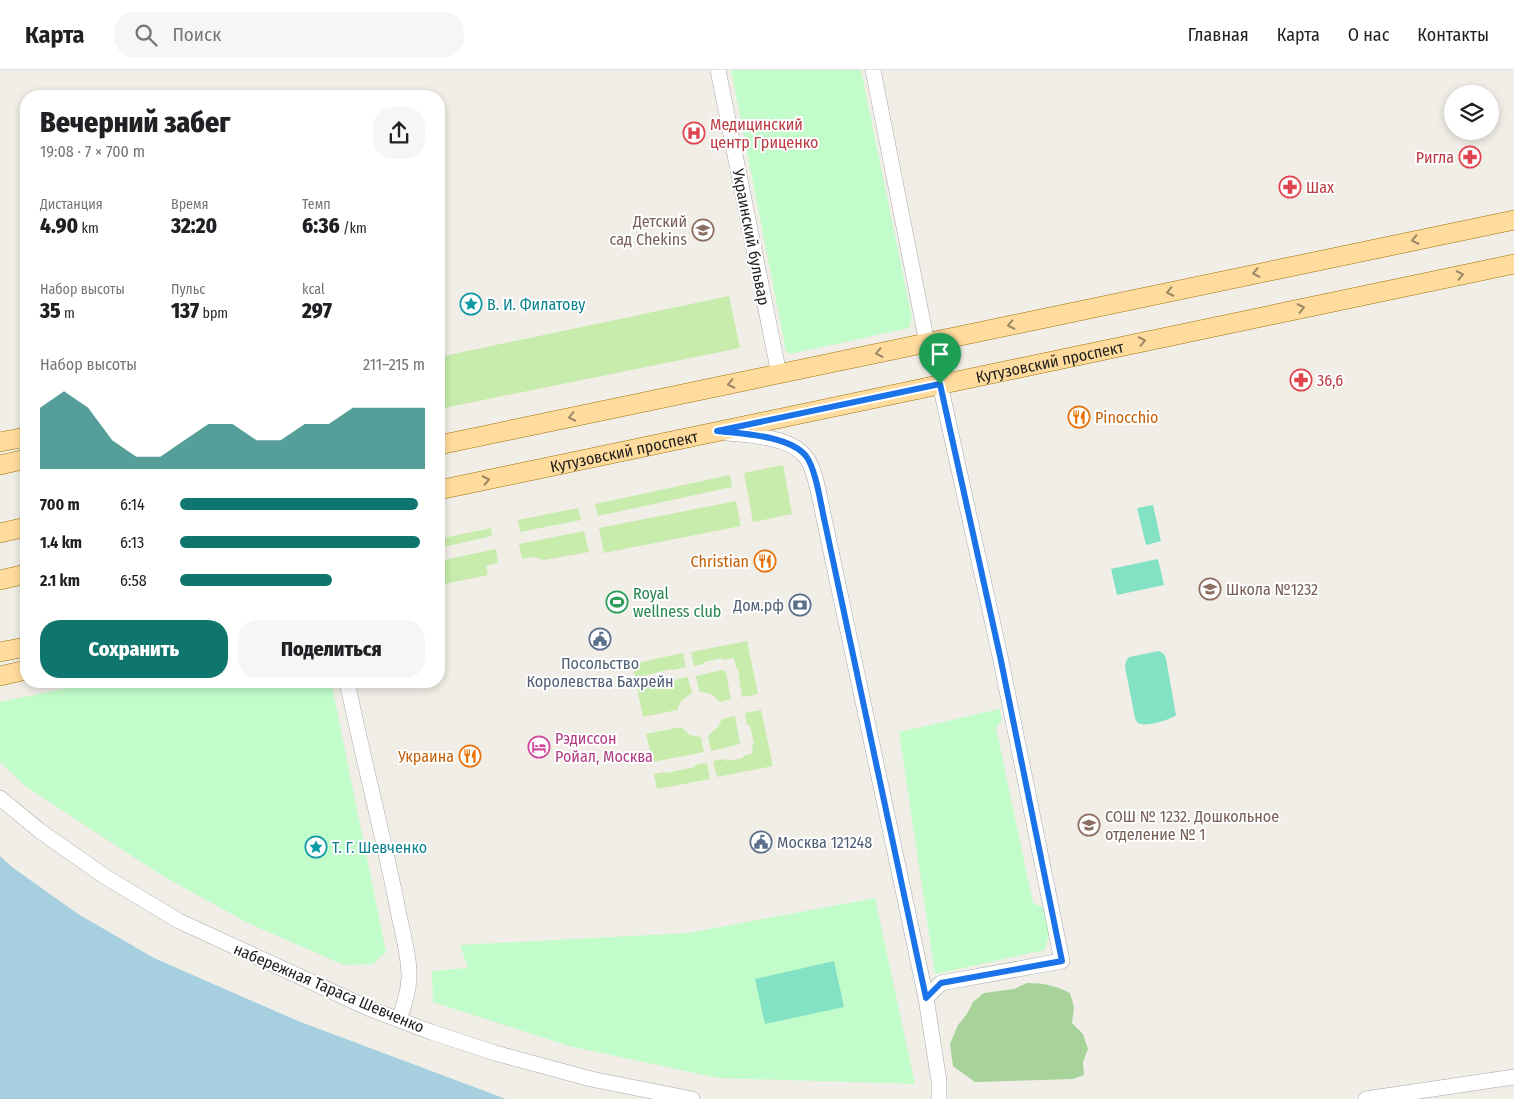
<!DOCTYPE html>
<html lang="ru">
<meta charset="utf-8">
<style>
body{margin:0;font-family:"Fira Sans Condensed",sans-serif;background:#f6f6f6;color:#202124;height:100vh;display:flex;flex-direction:column;font-size:19px;white-space:nowrap}
*{box-sizing:border-box;margin:0}
p{font-size:16px;color:#757577}
.icon{flex:none;width:28px;height:28px;fill:none;stroke:currentColor;stroke-width:2;stroke-linecap:round;stroke-linejoin:round}
.map{position:relative;flex:1;overflow:hidden}
.sheet{position:absolute;left:20px;top:20px;width:425px;height:598px;display:flex;flex-direction:column;background:#fff;border-radius:20px;box-shadow:0 2px 8px #0003}
.sheet>*{flex:none}
.controls{position:absolute;left:1444px;top:15px;display:grid;gap:10px}
.controls a{display:grid;place-items:center;width:55px;height:55px;border-radius:50%;background:#fff;box-shadow:0 2px 8px #0003;font-size:25px}
.pin{position:absolute;display:grid;place-items:center;width:42px;height:42px;color:#fff;margin:-51px -21px;border-radius:50% 50% 50% 0;rotate:-45deg;box-shadow:0 0 5px #0007}
.pin .icon{rotate:45deg}
.round{display:grid;place-items:center;flex:none;width:52px;height:52px;border-radius:20px;background:#f6f6f6}
.headline{display:flex;align-items:center;justify-content:space-between;height:85px;padding:0 20px}
h1{font-size:28px;font-weight:800;line-height:38px}
.figures{display:grid;grid-template-columns:repeat(3,1fr);gap:8px;height:85px;padding:5px 20px}
.figures div{display:grid;align-content:center}
.figures b{font-size:21px;font-weight:800}
.figures small{font-size:14px;font-weight:400}
.figures p{font-size:14px}
.chart{height:140px;padding:10px 20px}
.chart p{display:flex;justify-content:space-between}
.chart svg{width:100%;height:90px;margin-top:5px;fill:#0f766e;opacity:.7}
.button{display:flex;gap:10px;margin-top:auto;padding:10px 20px}
.button a{flex:1;height:58px;border-radius:20px;background:#0f766e;color:#fff;font-size:20px;font-weight:800;line-height:58px;text-align:center}
.button a+a{background:#f6f6f6;color:#202124}
ul{padding:0 20px;list-style:none;font-size:16px}
li{display:grid;grid-template-columns:80px 60px 1fr;align-items:center;height:38px}
li i{height:12px;border-radius:6px;background:#0f766e}
header{display:flex;align-items:center;gap:30px;box-sizing:border-box;height:70px;padding:0 25px;background:#fff;border-bottom:1px solid #e0e0e0}
header strong{font-size:24px}
nav{display:flex;gap:28px;margin-inline-start:auto;font-size:18px}
.search{width:350px;height:45px;background:#f6f6f6;display:flex;align-items:center;gap:12px;box-sizing:border-box;padding:0 18px;border-radius:20px;color:#757577;font-size:19px}
.map>svg:first-child{display:block}
.grass{fill:#c7ecab}
.forest{fill:#a7d29a}
.park{fill:#c3fccb}
.pitch{fill:#82e2c3}
.water{fill:#a6cfe0}
.lines{fill:none;stroke-linecap:round;stroke-linejoin:round}
.minor-casing{stroke:#a7a7a7;stroke-width:16}
.major-casing{stroke:#9d7200;stroke-width:20}
.minor{stroke:#fff;stroke-width:15}
.major{stroke:#ffdb9e;stroke-width:19}
.oneway{stroke:#9b8765}
.route-casing{stroke:#fff;stroke-width:10}
.route{stroke:#1a73e8;stroke-width:6}
.labels{text-anchor:middle;dominant-baseline:central;stroke-width:4;stroke-linejoin:round;paint-order:stroke}
.health-label{font-size:16px;fill:#be3a42;stroke:#fff;text-anchor:start}
.education-label{font-size:16px;fill:#785e54;stroke:#fff;text-anchor:start}
.street-label{font-size:16px;fill:#202020;stroke:#fff}
.culture-label{font-size:16px;fill:#0d838f;stroke:#fff;text-anchor:start}
.food-label{font-size:16px;fill:#c56008;stroke:#fff;text-anchor:end}
.leisure-label{font-size:16px;fill:#27864d;stroke:#fff;text-anchor:start}
.service-label{font-size:16px;fill:#4e5e75;stroke:#fff;text-anchor:end}
.hotel-label{font-size:16px;fill:#b23c85;stroke:#fff;text-anchor:start}
</style>
<header>
<strong>Карта</strong>
<div class="search"><svg class="icon" aria-label="search" viewBox="0 0 24 24"><circle cx="10" cy="10" r="6"/><path d="M15 15l6 6"/></svg>Поиск</div>
<nav><a>Главная</a><a>Карта</a><a>О нас</a><a>Контакты</a></nav>
</header>
<div class="map">
<svg width="1514" height="1029" viewBox="0 0 1514 1029">
<rect width="100%" height="100%" fill="#f1eee7"/>
<g class="grass">
<path d="M729 226 740 278 439 339V287Z"/>
<path d="M783 395 792 444 753 452 744 403Z"/>
<path d="M730 405 732 417 598 446 595 434Z"/>
<path d="M736 431 741 456 604 483 599 458Z"/>
<path d="M578 438 581 450 520 462 518 450Z"/>
<path d="M491 458 492 466 439 478V469Z"/>
<path d="M584 461 589 482 544 490 535 487 522 489 519 474Z"/>
<path d="M496 479 498 493 486 496 488 505 439 515V491Z"/>
<path d="M747 571 758 624 742 627 738 598H736L734 588 723 590 722 588 704 592V594L694 596 691 582Z"/>
<path d="M683 583 686 597 672 600 671 599 635 608 632 594Z"/>
<path d="M722 600 726 602 731 629 719 632 713 625 699 621 696 606Z"/>
<path d="M688 607 692 623 681 631 677 640 643 647 637 618Z"/>
<path d="M761 640 773 696 717 707 713 691 725 689 726 691 743 688V686L753 683 752 675 754 674 750 655H747L745 643Z"/>
<path d="M735 646 740 674 711 681 708 666 718 657 722 649Z"/>
<path d="M681 657 690 665 701 667 704 682 653 692 646 664Z"/>
<path d="M707 693 710 709 657 719 654 704 665 702 666 703 695 697V695Z"/>
</g>
<path class="forest" d="M1027 913C1044 913 1056 916 1070 923L1074 937 1072 953 1083 964 1088 979 1083 992 1084 1005 1073 1009 975 1012 953 996 950 974 958 955 967 944 973 932 984 923 1014 919Z"/>
<g class="park">
<path d="M731 0H861L912 248 909 258 790 284 786 281Z"/>
<path d="M101 611H331L386 882 373 894 344 895 248 853 161 805 25 716 0 692V632Z"/>
<path d="M1000 639 1002 650 996 658 1033 833 1044 838 1049 863 1045 880 935 904 899 662Z"/>
<path d="M875 828 915 1014 718 1008 569 976 433 932 432 901 468 898 460 875 688 863Z"/>
</g>
<g class="pitch">
<path d="M1153 435 1161 471 1146 475 1137 438Z"/>
<path d="M1158 489 1164 515 1117 525 1111 499Z"/>
<path d="M1159 581 1164 584 1166 589 1176 645C1171 650 1148 656 1141 654 1137 653 1137 652 1135 648L1125 597 1126 591 1129 587Z"/>
<path d="M834 891 844 937 765 954 755 909Z"/>
</g>
<path class="water" d="M0 786 12 797 78 844 154 888 298 951 506 1029H0Z"/>
<g class="lines">
<g class="minor-casing">
<g id="minor">
<path d="M718 0 779 304"/>
<path d="M873 0 927 273"/>
<path d="M728 363C750 365 790 367 805 386 816 398 821 436 825 453L926 928 939 1011V1029"/>
<path d="M347 611C362 684 381 757 396 830 400 855 410 885 409 909 408 924 404 936 399 950"/>
<path d="M0 728 40 761 104 806 179 851 368 938 431 962 495 983 591 1009 692 1029"/>
<path d="M926 928 941 913 1062 891 1000 586 940 314"/>
<path d="M1366 1029 1514 1007"/>
</g>
</g>
<g class="major-casing">
<g id="major">
<path d="M0 372 26 367"/>
<path d="M439 375 1514 150"/>
<path d="M0 395 26 389"/>
<path id="s1" d="M439 420 1514 194"/>
<path d="M0 463 26 457"/>
<path d="M0 510 26 504"/>
<path d="M0 582 26 577"/>
<path d="M0 606 26 600"/>
</g>
</g>
<use href="#minor" class="minor"/>
<use href="#major" class="major"/>
</g>
<defs><path id="oneway-chevron" d="M-2-3.5L2.5 0L-2 3.5" fill="none" stroke-width="1.6" stroke-linecap="round" stroke-linejoin="round" transform="scale(1.25)"/></defs>
<g class="oneway">
<use href="#oneway-chevron" transform="translate(1415 170) rotate(168)"/>
<use href="#oneway-chevron" transform="translate(1256 203) rotate(168)"/>
<use href="#oneway-chevron" transform="translate(1460 205) rotate(-12)"/>
<use href="#oneway-chevron" transform="translate(1170 222) rotate(168)"/>
<use href="#oneway-chevron" transform="translate(1301 238) rotate(-12)"/>
<use href="#oneway-chevron" transform="translate(1011 255) rotate(168)"/>
<use href="#oneway-chevron" transform="translate(1142 271) rotate(-12)"/>
<use href="#oneway-chevron" transform="translate(879 283) rotate(168)"/>
<use href="#oneway-chevron" transform="translate(731 314) rotate(168)"/>
<use href="#oneway-chevron" transform="translate(572 347) rotate(168)"/>
<use href="#oneway-chevron" transform="translate(486 410) rotate(-12)"/>
</g>
<g class="lines">
<g class="route-casing">
<path id="route" d="M940 314 1000 586 1062 891 941 913 926 928 825 453C821 436 816 399 806 386 789 365 741 364 717 361Z"/>
</g>
<use href="#route" class="route"/>
</g>
<defs>
<g id="hospital-ring" transform="scale(1.125)"><circle r="9.5" fill="#fff" stroke="#e0444e" stroke-width="1.5"/><path d="M-5-5h3v3.5h4V-5h3V5h-3V1.5h-4V5h-3Z" fill="#e0444e"/></g>
<g id="pharmacy-ring" transform="scale(1.125)"><circle r="9.5" fill="#fff" stroke="#e0444e" stroke-width="1.5"/><path d="M-2-6h4v4h4v4h-4v4h-4v-4h-4v-4h4Z" fill="#e0444e"/></g>
<g id="school-ring" transform="scale(1.125)"><circle r="9.5" fill="#fff" stroke="#8d6e63" stroke-width="1.5"/><path d="M0-5L7-2L0 1L-7-2ZM-4 1L0 2.5L4 1V4Q0 6-4 4Z" fill="#8d6e63"/></g>
<g id="sight-ring" transform="scale(1.125)"><circle r="9.5" fill="#fff" stroke="#0f9aa8" stroke-width="1.5"/><path d="M0-6L1.8-2.2L6-1.7L2.9 1.2L3.7 5.4L0 3.3L-3.7 5.4L-2.9 1.2L-6-1.7L-1.8-2.2Z" fill="#0f9aa8"/></g>
<g id="restaurant-ring" transform="scale(1.125)"><circle r="9.5" fill="#fff" stroke="#e8710a" stroke-width="1.5"/><path d="M-5-6h1v4h1v-4h1v4h1v-4h1v5L-1.5 .5V6h-2V.5L-5-1ZM5-6V6H3V1.5H1.5Q1.5-4 5-6Z" fill="#e8710a"/></g>
<g id="stadium-ring" transform="scale(1.125)"><circle r="9.5" fill="#fff" stroke="#2e9e5b" stroke-width="1.5"/><path d="M0-5a6.5 5 0 1 0 0 10a6.5 5 0 1 0 0-10ZM-3.5-1.8h7v3.6h-7Z" fill="#2e9e5b"/></g>
<g id="bank-ring" transform="scale(1.125)"><circle r="9.5" fill="#fff" stroke="#5c6f8a" stroke-width="1.5"/><path d="M-6-4H6V4H-6ZM0-2.3a2.3 2.3 0 1 0 0 4.6a2.3 2.3 0 1 0 0-4.6Z" fill="#5c6f8a"/></g>
<g id="civic-ring" transform="scale(1.125)"><circle r="9.5" fill="#fff" stroke="#5c6f8a" stroke-width="1.5"/><path d="M-.6-6.5H3V-4.5H.6V-3L4-1V1h2V6H-6V1h2V-1L-.6-3ZM-1.2 2.5V6h2.4V2.5Z" fill="#5c6f8a"/></g>
<g id="hotel-ring" transform="scale(1.125)"><circle r="9.5" fill="#fff" stroke="#d1479c" stroke-width="1.5"/><path d="M-6-4.5h1.5V1H6V5H4.5V3h-9V5H-6ZM-4 0a1.8 1.8 0 1 1 3.6 0ZM.5 0V-2.5h3Q6-2.5 6 0Z" fill="#d1479c"/></g>
</defs>
<g fill-rule="evenodd">
<use href="#hospital-ring" x="694" y="63"/>
<use href="#pharmacy-ring" x="1470" y="87"/>
<use href="#pharmacy-ring" x="1290" y="117"/>
<use href="#school-ring" x="703" y="160"/>
<use href="#sight-ring" x="471" y="234"/>
<use href="#pharmacy-ring" x="1301" y="310"/>
<use href="#restaurant-ring" x="1079" y="347"/>
<use href="#restaurant-ring" x="765" y="491"/>
<use href="#school-ring" x="1210" y="519"/>
<use href="#stadium-ring" x="617" y="532"/>
<use href="#bank-ring" x="800" y="535"/>
<use href="#civic-ring" x="600" y="569"/>
<use href="#hotel-ring" x="539" y="677"/>
<use href="#restaurant-ring" x="470" y="686"/>
<use href="#school-ring" x="1089" y="755"/>
<use href="#civic-ring" x="761" y="772"/>
<use href="#sight-ring" x="316" y="777"/>
</g>
<g class="labels">
<g class="health-label">
<text x="710" y="54">Медицинский<tspan x="710" dy="18">центр Гриценко</tspan></text>
<text x="1454" y="87" text-anchor="end">Ригла</text>
<text x="1306" y="117">Шах</text>
<text x="1317" y="310">36,6</text>
</g>
<g class="education-label">
<text x="687" y="151" text-anchor="end">Детский<tspan x="687" dy="18">сад Chekins</tspan></text>
<text x="1226" y="519">Школа №1232</text>
<text x="1105" y="746">СОШ № 1232. Дошкольное<tspan x="1105" dy="18">отделение № 1</tspan></text>
</g>
<g class="street-label">
<text transform="translate(751 167) rotate(79)">Украинский бульвар</text>
<text stroke="none"><textPath href="#s1" startOffset="624">Кутузовский проспект</textPath></text>
<text stroke="none"><textPath href="#s1" startOffset="189">Кутузовский проспект</textPath></text>
<text transform="translate(329 918) rotate(23)">набережная Тараса Шевченко</text>
</g>
<g class="culture-label">
<text x="487" y="234">В. И. Филатову</text>
<text x="332" y="777">Т. Г. Шевченко</text>
</g>
<g class="food-label">
<text x="1095" y="347" text-anchor="start">Pinocchio</text>
<text x="749" y="491">Christian</text>
<text x="454" y="686">Украина</text>
</g>
<g class="leisure-label">
<text x="633" y="523">Royal<tspan x="633" dy="18">wellness club</tspan></text>
</g>
<g class="service-label">
<text x="784" y="535">Дом.рф</text>
<text x="600" y="593" text-anchor="middle">Посольство<tspan x="600" dy="18">Королевства Бахрейн</tspan></text>
<text x="777" y="772" text-anchor="start">Москва 121248</text>
</g>
<g class="hotel-label">
<text x="555" y="668">Рэдиссон<tspan x="555" dy="18">Ройал, Москва</tspan></text>
</g>
</g>
</svg>
<div class="controls">
<a><svg class="icon" aria-label="layers" viewBox="0 0 24 24"><path d="M12 4l9 5-9 5-9-5zM3 14l9 5 9-5"/></svg></a>
</div>
<div class="pin" style="left:940px;top:314px;background:#1e9e55"><svg class="icon" aria-label="arrive" viewBox="0 0 24 24"><path d="M6 21V4h12l-3 4 3 4H6"/></svg></div>
<section class="sheet">
<div class="headline"><div><h1>Вечерний забег</h1><p>19:08 · 7 × 700 m</p></div><a class="round"><svg class="icon" aria-label="share" viewBox="0 0 24 24"><path d="M12 15V3M7 8l5-5 5 5M5 13v7h14v-7"/></svg></a></div>
<div class="figures">
<div><p>Дистанция</p><b>4.90<small> km</small></b></div>
<div><p>Время</p><b>32:20</b></div>
<div><p>Темп</p><b>6:36<small> /km</small></b></div>
</div>
<div class="figures">
<div><p>Набор высоты</p><b>35<small> m</small></b></div>
<div><p>Пульс</p><b>137<small> bpm</small></b></div>
<div><p>kcal</p><b>297</b></div>
</div>
<div class="chart"><p><span>Набор высоты</span>211–215 m</p>
<svg viewBox="0 0 160 44" preserveAspectRatio="none"><path d="M0 44V14L10 6L20 14L30 30L40 38L50 38L60 30L70 22L80 22L90 30L100 30L110 22L120 22L130 14L140 14L150 14L160 14V44z"/></svg>
</div>
<ul>
<li><b>700 m</b>6:14<i style="width:97%"></i></li>
<li><b>1.4 km</b>6:13<i style="width:98%"></i></li>
<li><b>2.1 km</b>6:58<i style="width:62%"></i></li>
</ul>
<div class="button"><a>Сохранить</a><a>Поделиться</a></div>
</section>
</div>
